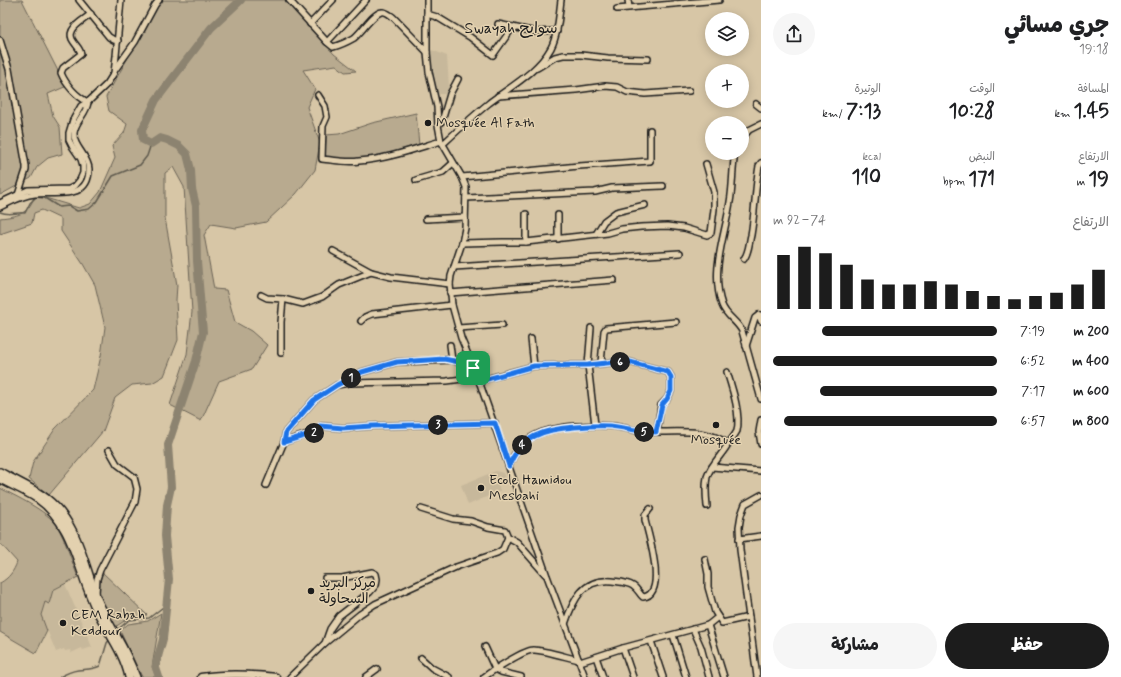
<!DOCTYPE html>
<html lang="ar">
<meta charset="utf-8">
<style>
body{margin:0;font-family:Mynerve,"Playpen Sans Arabic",sans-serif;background:#f6f6f6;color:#202124;direction:rtl;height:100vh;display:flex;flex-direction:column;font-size:15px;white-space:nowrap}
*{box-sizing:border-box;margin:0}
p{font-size:13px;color:#757577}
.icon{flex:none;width:22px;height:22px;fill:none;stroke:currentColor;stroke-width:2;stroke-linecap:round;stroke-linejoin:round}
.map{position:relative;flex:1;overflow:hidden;direction:ltr}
.sheet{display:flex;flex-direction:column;background:#fff;width:360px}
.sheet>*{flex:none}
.buttons{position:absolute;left:705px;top:12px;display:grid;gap:8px}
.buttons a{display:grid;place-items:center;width:44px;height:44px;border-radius:50%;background:#fff;box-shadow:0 2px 10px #0003;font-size:20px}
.pin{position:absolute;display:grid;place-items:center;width:34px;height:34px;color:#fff;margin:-17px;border-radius:8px;box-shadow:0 2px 6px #0006}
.km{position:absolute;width:20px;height:20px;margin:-10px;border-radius:50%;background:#222;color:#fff;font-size:11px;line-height:20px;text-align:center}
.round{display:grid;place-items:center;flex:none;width:42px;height:42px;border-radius:21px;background:#f6f6f6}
.head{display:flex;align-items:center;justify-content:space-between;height:68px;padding:0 12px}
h1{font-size:22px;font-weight:800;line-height:30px}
.metrics{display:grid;grid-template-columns:repeat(3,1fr);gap:6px;height:68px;padding:4px 12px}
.metrics div{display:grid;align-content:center}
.metrics b{font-size:20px;font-weight:800}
.metrics small{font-size:11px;font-weight:400}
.metrics p{font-size:11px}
.chart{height:112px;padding:8px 12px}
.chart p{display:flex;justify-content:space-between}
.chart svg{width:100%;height:72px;margin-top:4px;stroke:#1c1c1c;stroke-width:6}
.primary-button{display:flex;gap:8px;margin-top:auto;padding:8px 12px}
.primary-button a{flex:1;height:46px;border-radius:24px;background:#1c1c1c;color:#fff;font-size:16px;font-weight:800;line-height:46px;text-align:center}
.primary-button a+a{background:#f6f6f6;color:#202124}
ul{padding:0 12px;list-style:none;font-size:13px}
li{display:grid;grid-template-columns:64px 48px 1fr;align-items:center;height:30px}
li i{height:10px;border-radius:5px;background:#1c1c1c}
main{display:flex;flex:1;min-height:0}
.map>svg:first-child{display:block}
.built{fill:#c7b89b}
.green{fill:#b8aa8f;stroke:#6a6356}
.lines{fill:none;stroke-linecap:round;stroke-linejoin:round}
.stream{stroke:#5f5a4e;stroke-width:1.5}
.river{stroke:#8c8370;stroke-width:8}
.minor-casing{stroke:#1c1c1c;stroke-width:8}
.major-casing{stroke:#1c1c1c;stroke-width:9}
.highway-casing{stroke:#1c1c1c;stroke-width:10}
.minor{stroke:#e3d1af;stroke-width:5}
.major{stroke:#e3d1af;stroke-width:6}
.highway{stroke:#e3d1af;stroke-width:7}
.route-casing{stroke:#fff;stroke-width:8}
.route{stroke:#1a73e8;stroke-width:5}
.poi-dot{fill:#1c1c1c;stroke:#e3d1af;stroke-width:1.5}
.labels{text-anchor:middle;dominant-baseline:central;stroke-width:3;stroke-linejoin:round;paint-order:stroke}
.poi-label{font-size:14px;fill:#1c1c1c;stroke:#e3d1af;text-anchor:start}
.quarter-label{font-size:16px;fill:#1c1c1c;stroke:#e3d1af}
</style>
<main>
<section class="sheet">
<div class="head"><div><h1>جري مسائي</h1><p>19:18</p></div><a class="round"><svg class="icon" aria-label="share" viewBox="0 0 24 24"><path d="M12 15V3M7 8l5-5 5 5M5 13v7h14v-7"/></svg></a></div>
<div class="metrics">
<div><p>المسافة</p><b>1.45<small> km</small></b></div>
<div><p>الوقت</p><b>10:28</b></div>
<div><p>الوتيرة</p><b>7:13<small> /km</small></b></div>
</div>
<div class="metrics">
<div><p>الارتفاع</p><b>19<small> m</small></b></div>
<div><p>النبض</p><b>171<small> bpm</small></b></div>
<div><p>kcal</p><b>110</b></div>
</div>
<div class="chart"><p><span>الارتفاع</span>74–92 m</p>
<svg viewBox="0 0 160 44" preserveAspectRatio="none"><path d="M5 44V11M15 44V6M25 44V10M35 44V17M45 44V26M55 44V29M65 44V29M75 44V27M85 44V29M95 44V33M105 44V36M115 44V38M125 44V36M135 44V34M145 44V29M155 44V20"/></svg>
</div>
<ul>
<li><b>200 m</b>7:19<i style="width:78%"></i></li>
<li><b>400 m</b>6:52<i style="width:100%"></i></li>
<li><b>600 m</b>7:17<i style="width:79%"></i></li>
<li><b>800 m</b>6:57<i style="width:95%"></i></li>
</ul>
<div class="primary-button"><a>حفظ</a><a>مشاركة</a></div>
</section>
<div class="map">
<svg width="761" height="677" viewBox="0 0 761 677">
<rect width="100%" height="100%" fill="#d7c6a6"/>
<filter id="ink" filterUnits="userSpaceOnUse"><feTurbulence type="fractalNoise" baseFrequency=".025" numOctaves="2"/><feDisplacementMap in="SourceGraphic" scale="8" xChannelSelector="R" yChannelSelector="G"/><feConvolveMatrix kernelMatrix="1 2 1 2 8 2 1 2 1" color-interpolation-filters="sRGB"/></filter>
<g filter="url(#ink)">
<g class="built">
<path d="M429 49 447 56 449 87H448V94H438Z"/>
<path d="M496 471 503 473 506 479 497 483 500 491 468 505 461 485Z"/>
<path d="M65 584 92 647 83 650 82 648 71 653 70 650 65 651 64 649 56 652 41 615 45 602 49 603 53 590Z"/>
</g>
<g class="green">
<path d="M0 0H22L58 71 67 86 48 94 53 116 60 127 62 154 48 158 37 167 31 178 0 195Z"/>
<path d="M160 0H287L334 54 356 71 345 72 336 65 303 70 315 89 307 107 320 143 315 170 296 194 266 222 236 228 211 224 204 235 214 289 226 290 235 322 251 331 267 345 252 369 219 381 201 421 170 405 187 354 192 312 184 187 173 167 165 173V218L177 285 176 300 178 340 164 376 152 383 132 385 115 398 103 431 49 495 29 479 33 462 55 429 93 390 101 356 105 327 95 285 83 264 61 231V219L42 210 34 213 32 223 0 234V218C17 216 28 215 34 197L49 199 79 208 90 204 100 192 115 158 112 146 124 133 127 124 109 111 106 97Z"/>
<path d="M416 113 419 145 377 157 359 160 325 157 326 135 339 134 372 123Z"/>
<path d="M0 488C15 496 48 511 57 526 66 541 71 560 78 577L53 590 49 604 45 602 41 615 47 631 36 653 0 632V583C9 578 14 571 17 562L0 543Z"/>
<path d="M102 572 147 615 129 618 115 627 98 592Z"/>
<path d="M161 613 152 667 156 677H142L120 631 128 624 148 621Z"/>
</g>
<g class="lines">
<g class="stream">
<path d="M0 212C10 216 15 212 25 213L30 203 36 197H43L59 207 69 206 77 211 89 209 97 202 113 176 140 165 147 156 151 144"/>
<path d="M116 631 129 620 149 618 167 604"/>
<path d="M60 677C65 674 71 671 78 670 86 669 92 670 100 666L107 643 110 639"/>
</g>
<path class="river" d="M159 677 156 668V664L163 639 169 579 165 536 167 505 171 487 168 445 196 361 203 332 197 261 196 206 192 189 191 170 187 154 179 146 167 140 160 138 151 144 143 140 142 130 156 100 211 28 241 0"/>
<g class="minor-casing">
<g id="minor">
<path d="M79 0 109 37 114 40 118 41"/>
<path d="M289 0 327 42 333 47C341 45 347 42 354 38 362 32 373 13 382 12 386 11 390 15 393 17L427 52"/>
<path d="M427 0V52L429 72 437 107 438 125 441 141 462 177 466 187 465 228 462 243 451 276 450 284 452 305 461 338 479 381 547 576 585 677"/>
<path d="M628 0 629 7"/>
<path d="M617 9 719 0"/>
<path d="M427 14 437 17 470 37 493 55 513 27"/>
<path d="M310 24 333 0"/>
<path d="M498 24 536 32 557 31"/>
<path d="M0 40 9 69 26 166V170L18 195"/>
<path d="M327 42 366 0"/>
<path d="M537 68 555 57 563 55H581L608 58 648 59"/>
<path d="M115 70 135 42 155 5 159 0"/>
<path d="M318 95 325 106 327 117 323 126 322 159C334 160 347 163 359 161 387 159 414 149 441 141"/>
<path d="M498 96 576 90 605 86 617 87 627 92 645 94 689 91"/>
<path d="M88 102C77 97 66 85 61 73L63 68 81 54C80 48 75 45 72 39 67 28 84 20 91 14"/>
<path d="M756 104 761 108"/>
<path d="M438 125 442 121 450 94 458 79"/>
<path d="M742 138 749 130 761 124"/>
<path d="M443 144C458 130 473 116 489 103 510 87 538 72 551 48 558 34 559 16 561 0"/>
<path d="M735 153C732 169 733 186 730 202 725 236 710 271 722 305 726 316 737 321 742 331L761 399"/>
<path d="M462 177 579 166 650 161V130"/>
<path d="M416 180 443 172 453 163"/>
<path d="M466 198 595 192 612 188 663 186"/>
<path d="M0 203 28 190 69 189 75 186 80 180 83 173V166L81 159 72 146 69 140V133L73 120 81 106 88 102 107 84 114 73 116 56 121 0"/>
<path d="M0 207C10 202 23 195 35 194 54 191 89 202 89 169 88 155 73 147 74 133 75 121 87 114 88 102"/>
<path d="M526 214V242"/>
<path d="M426 219 465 217"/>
<path d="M596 234 604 221 616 212 645 205"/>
<path d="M558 239V215"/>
<path d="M462 243 502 242H526L608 233 622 229 641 227 667 226 684 228 707 235 711 233 714 209V192L706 164"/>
<path d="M333 251 371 272 391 277 450 284"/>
<path d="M744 259C749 252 749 243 751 235 755 212 755 189 759 166L761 163"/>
<path d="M454 267 680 253"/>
<path d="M450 293 614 280"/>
<path d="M261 295 267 298 283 299 303 304 322 297 339 285 371 272"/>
<path d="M761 315H759L761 321"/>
<path d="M361 321 365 317 372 314 452 305"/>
<path d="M458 328 502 325"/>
<path d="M591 328 588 365 595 425"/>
<path d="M531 339 534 366"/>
<path d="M450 345 452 360"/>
<path d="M746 346 755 318 759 315"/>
<path d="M281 353V322L283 299"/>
<path d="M601 363 604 331 606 328 676 322"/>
<path d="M479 381 534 366 588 365 626 361 668 372 671 377V391L667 399 661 405 657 432"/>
<path d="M344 382 362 372 397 362 452 360 473 368"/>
<path d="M761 420 759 432 761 444"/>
<path d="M284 442 317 431 321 426 343 428 372 426 495 423"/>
<path d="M509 466C521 435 544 429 575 426 587 426 599 425 611 426 623 427 635 431 648 432 673 433 707 427 728 444 731 440 735 435 737 431 741 414 732 388 727 372"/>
<path d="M712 467 761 471"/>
<path d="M266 485 284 442 286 432 314 400 337 385 349 383 447 381 477 377"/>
<path d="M707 506C706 496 705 486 707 477 711 464 722 455 728 444"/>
<path d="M421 509 453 519 471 521 488 527 505 530 508 537"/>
<path d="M739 539 761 536"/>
<path d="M705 559 708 574V587L715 612 722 623 749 617"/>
<path d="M96 593 97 579 100 570 135 502 137 489 134 477 117 464 109 450"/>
<path d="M565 624C573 600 583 578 612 581 619 582 627 582 633 586 638 589 639 594 643 597 668 595 648 534 645 520V515L650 509"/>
<path d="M708 625 724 677"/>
<path d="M693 629 701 647 709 677"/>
<path d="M673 635 686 677"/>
<path d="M651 641 663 677"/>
<path d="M325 643 360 614 375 604 456 567 497 553 503 549 508 537 517 542 545 574"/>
<path d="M485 647 495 669 501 672 521 677"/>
<path d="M623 648 633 677"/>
<path d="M596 657 603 677"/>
<path d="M421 658 432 668 449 677"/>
<path d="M580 662 623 648 708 625 718 617"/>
<path d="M290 677 325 643 330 629 339 616 370 592 376 585 377 579 376 574 372 572 342 578H325"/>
<path d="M366 677 377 669"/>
<path d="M484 677C492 671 524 650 533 650 541 649 569 658 579 660"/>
<path d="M757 677 740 550 739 527 741 515 745 504 761 495"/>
</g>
</g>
<g class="major-casing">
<path id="major" d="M201 677C227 673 250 674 276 677"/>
</g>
<g class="highway-casing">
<g id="highway">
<path d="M0 472C16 481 33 488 47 499 79 524 84 566 98 601 104 615 112 628 119 641 126 653 131 665 136 677"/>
<path d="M0 479C13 486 26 491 38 499 76 526 77 572 97 611 108 633 124 653 129 677"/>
</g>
</g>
<use href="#minor" class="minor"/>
<use href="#major" class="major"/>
<use href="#highway" class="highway"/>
</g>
</g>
<g class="lines" filter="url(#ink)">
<g class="route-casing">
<path id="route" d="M444 359 459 362 473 368 480 381 534 366 588 365 626 361 668 372 671 377V391L667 399 662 405 656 432C641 432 626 428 611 426 599 425 587 426 575 427 544 429 521 436 509 466L495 423 372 426 343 428 320 426 317 432 284 442 286 432 314 400 337 385 362 372 397 362Z"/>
</g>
<use href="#route" class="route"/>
</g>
<g class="poi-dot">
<circle cx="428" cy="123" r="4"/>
<circle cx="716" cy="425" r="4"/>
<circle cx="481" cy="488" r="4"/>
<circle cx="311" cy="591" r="4"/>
<circle cx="63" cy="623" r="4"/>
</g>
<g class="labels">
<g class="poi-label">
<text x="436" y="123">Mosquée Al Fath</text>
<text x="716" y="440" text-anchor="middle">Mosquée</text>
<text x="489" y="480">Ecole Hamidou<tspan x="489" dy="16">Mesbahi</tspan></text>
<text x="319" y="583">مركز البريد<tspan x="319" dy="16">السحاولة</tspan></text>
<text x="71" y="615">CEM Rabah<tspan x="71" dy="16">Keddour</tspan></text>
</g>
<g class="quarter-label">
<text x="511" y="28">Swayah سوايح</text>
</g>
</g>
</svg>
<div class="buttons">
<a><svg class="icon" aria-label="layers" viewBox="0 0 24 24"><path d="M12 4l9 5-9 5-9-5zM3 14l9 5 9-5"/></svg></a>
<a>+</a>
<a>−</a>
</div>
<div class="pin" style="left:473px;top:368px;background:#1e9e55"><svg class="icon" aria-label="arrive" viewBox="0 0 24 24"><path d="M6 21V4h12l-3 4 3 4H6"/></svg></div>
<b class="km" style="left:351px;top:378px">1</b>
<b class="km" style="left:314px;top:433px">2</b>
<b class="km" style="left:438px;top:425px">3</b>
<b class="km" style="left:522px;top:445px">4</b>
<b class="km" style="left:644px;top:432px">5</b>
<b class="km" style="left:620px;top:362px">6</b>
</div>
</main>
